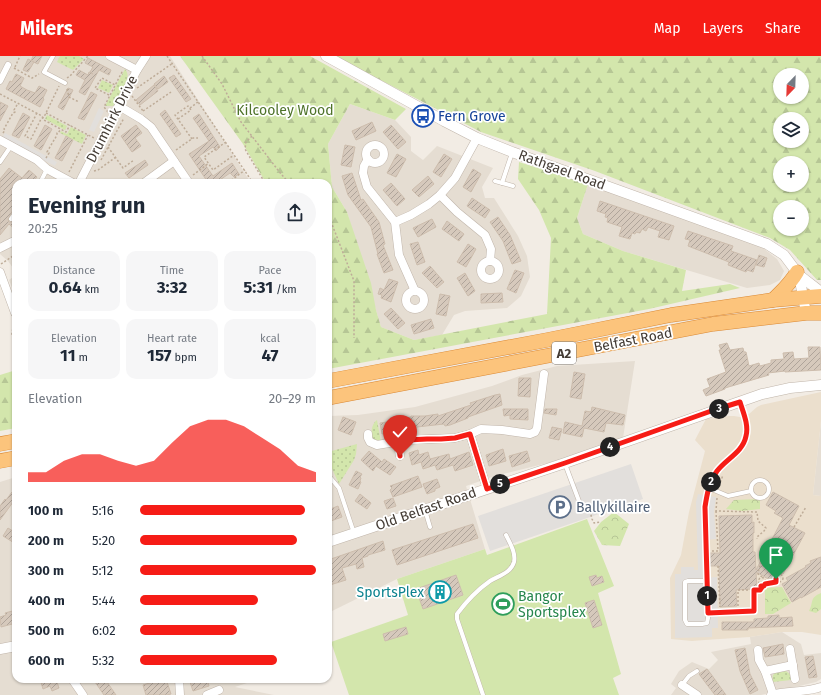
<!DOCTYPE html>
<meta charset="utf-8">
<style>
body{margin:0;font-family:"Fira Sans",sans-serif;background:#f6f6f7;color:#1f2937;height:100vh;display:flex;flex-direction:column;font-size:15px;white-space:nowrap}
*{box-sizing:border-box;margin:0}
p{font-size:13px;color:#747a83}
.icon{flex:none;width:22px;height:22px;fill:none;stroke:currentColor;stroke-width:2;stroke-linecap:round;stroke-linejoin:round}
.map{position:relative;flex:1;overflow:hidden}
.drawer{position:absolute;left:12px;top:123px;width:320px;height:504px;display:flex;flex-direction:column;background:#fff;border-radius:12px;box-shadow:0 1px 3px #0004}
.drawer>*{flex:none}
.needle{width:26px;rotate:203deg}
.tools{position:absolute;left:773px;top:12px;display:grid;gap:8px}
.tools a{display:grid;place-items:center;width:36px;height:36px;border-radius:50%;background:#fff;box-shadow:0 1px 3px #0004;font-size:20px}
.pin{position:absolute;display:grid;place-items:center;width:34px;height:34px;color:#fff;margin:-41px -17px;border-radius:50% 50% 50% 0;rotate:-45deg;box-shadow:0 0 4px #0007}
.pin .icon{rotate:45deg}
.km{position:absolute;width:20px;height:20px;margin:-10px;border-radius:50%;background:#222;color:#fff;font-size:11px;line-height:20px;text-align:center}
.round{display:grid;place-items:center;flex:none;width:42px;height:42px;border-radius:21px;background:#f6f6f7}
.head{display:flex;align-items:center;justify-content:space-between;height:68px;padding:0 16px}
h1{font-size:22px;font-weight:700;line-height:30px}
.metrics{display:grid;grid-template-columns:repeat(3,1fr);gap:6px;height:68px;padding:4px 16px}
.metrics div{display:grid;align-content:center;border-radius:10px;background:#f6f6f7;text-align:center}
.metrics b{font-size:17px;font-weight:700}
.metrics small{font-size:11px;font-weight:400}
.metrics p{font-size:11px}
.chart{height:112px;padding:8px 16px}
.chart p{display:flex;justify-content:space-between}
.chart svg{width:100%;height:72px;margin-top:4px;fill:#f61c16;opacity:.7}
ul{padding:0 16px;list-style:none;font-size:13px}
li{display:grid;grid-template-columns:64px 48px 1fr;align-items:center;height:30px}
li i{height:10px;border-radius:5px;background:#f61c16}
header{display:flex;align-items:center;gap:24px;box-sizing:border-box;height:56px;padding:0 20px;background:#f61c16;color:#fff}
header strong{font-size:19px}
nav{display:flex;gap:22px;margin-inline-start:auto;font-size:14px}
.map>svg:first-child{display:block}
.residential{fill:#e5ddd2}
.education{fill:#ebdfcd}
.grass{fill:url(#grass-dots)}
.forest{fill:url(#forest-firs);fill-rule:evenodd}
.park{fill:url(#park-crowns)}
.pitch{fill:#d3e6ac}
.parking{fill:#e2dfdc}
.building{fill:url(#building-hatch);stroke:#cdbdad}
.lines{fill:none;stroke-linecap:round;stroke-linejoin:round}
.service-casing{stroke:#c0b5aa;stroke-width:5}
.pedestrian-casing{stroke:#c0b5aa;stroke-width:7}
.minor-casing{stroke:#c0b5aa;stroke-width:9}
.tertiary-casing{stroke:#c0b5aa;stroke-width:11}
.trunk-casing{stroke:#da8935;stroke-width:15}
.path{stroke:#beac98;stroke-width:1.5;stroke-dasharray:2 2;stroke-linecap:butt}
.service{stroke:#fff;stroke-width:4}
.pedestrian{stroke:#fff;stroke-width:6}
.minor{stroke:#fff;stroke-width:8}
.tertiary{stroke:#fff;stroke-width:10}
.trunk{stroke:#fcc47c;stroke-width:14}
.route-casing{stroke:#fff;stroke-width:8}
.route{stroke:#f61c16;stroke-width:5}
.labels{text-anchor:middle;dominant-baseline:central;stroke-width:3.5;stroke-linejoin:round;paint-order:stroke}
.shield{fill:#fff;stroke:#7b7671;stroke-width:1}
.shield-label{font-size:13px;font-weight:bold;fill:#433b34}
.park-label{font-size:14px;fill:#4e7329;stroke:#fff}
.transit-label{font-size:14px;fill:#164399;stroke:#fff;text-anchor:start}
.street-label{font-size:14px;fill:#433b34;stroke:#fff}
.service-label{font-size:14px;fill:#4e5e75;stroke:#fff;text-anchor:start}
.culture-label{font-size:14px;fill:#0d838f;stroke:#fff;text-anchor:end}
.leisure-label{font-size:14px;fill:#27864d;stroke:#fff;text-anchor:start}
</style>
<header>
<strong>Milers</strong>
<nav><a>Map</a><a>Layers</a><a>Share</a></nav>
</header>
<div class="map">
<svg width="821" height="639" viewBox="0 0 821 639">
<defs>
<pattern id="grass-dots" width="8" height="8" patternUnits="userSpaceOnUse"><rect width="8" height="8" fill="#d3e6ac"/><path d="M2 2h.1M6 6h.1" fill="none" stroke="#b6c695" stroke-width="1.8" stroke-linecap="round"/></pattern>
<pattern id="forest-firs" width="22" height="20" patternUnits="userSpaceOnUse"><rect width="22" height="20" fill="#d3e6ac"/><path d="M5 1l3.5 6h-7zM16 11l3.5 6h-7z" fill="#b6c695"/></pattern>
<pattern id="park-crowns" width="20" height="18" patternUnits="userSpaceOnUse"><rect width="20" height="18" fill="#d3e6ac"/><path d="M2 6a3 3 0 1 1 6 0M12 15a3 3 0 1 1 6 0" fill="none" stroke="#b6c695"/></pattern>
<pattern id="building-hatch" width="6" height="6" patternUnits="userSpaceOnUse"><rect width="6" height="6" fill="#d6c9bc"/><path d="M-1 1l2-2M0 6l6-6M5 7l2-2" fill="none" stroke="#afa49a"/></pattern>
</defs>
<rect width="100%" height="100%" fill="#f2ece4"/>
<g class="residential">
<path d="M0 0H170L251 127H16V216L8 205 0 198Z"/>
<path d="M350 48 395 64 411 81V95L423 104 437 90 493 112 482 131 485 142H494L518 180 527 200 530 221 521 240 507 252 465 255 454 259 442 279 414 284 381 271 347 156 332 131 328 88Z"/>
<path d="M588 128 759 189 777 203 784 215 780 224 770 229 747 232 623 195 583 178 577 162Z"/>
<path d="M16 219V242L9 224Z"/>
<path d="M635 305 623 382 576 400 495 420 466 430 485 493 397 523 328 557V360L358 359 415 351 492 330 522 319 557 310Z"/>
<path d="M821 365V440L813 439Z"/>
<path d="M16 421V623H259L235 631 274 639H0V426Z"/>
<path d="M782 576 801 588 804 599 821 597V623L816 626 761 639H671L676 632 671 628 679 615 692 606 709 613 718 604 711 596 751 588 750 581Z"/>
</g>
<path class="education" d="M821 336V365L813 439 821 440V579L802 576H782L750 581 705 584 692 585 671 583 670 522 681 499 689 456 705 395 695 384 706 363 729 360H734L740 361 749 358 757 351 761 349Z"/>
<g class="grass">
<path d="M60 0H79L84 3 73 14 57 6Z"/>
<path d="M125 13C128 17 128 20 127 25L113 50H105Z"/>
<path d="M102 24 113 29 109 37 98 32Z"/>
<path d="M47 59 67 70 65 74 45 63Z"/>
<path d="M71 71 86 79 82 88 60 77 61 75 67 78Z"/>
<path d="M377 364 381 386 374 385C370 379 371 368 377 364Z"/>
<path d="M357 388 356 398 354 404 339 428 328 404V396Z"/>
<path d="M786 615 791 619V624L773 626C771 615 777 616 786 615Z"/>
</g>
<g class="forest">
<path d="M180 0H310L406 53 395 64 350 48 328 88 332 131 347 156 371 227 376 254 381 271 414 284 547 258 551 182 539 154 518 123 519 106 588 128 577 162 583 178 623 195 686 214 682 235 730 228 740 232 649 253 328 313V127H266L243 88Z"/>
<path d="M334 0H821V224H817L790 194 770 182 595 115 481 76ZM780 19H802V41H780ZM780 63H802V85H780ZM780 107H802V129H780ZM780 151H802V173H780Z"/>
<path d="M16 314V372L0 375V319Z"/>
</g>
<g class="park">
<path d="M760 443V453L742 455 726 453 734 444Z"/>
<path d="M614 456 629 468 620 490 602 489 594 475 601 466Z"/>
<path d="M782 531 791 547 773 558H765V532Z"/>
<path d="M821 537V553L816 557 809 555C814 546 809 542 821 537Z"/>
</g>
<path class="pitch" d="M587 463 614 530 598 537 621 618 613 622 619 639H349L331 586 408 559 397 523 485 493 487 499Z"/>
<g class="parking">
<path d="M99 52 104 55 94 76 89 74Z"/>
<path d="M5 77 57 106 55 110 2 82Z"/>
<path d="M631 408 643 443 490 495 478 460Z"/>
<path d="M698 438 716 441 714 456 716 483 703 484V522L717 521 718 572H712V581L675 582V518H681V511H694V514H698L696 446Z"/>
</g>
<g class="building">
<path d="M33 0H42L38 8 31 5Z"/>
<path d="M88 2 111 14 109 19 99 14 85 39 79 36 85 24 76 19 79 14 88 19 89 16 93 18 90 16 93 11 85 7Z"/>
<path d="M28 3 34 6 28 16 23 14Z"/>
<path d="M16 18 24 22 20 30 27 34 35 37 39 30 47 34 43 42 44 43 40 51 6 33 10 25 12 26Z"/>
<path d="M174 19 191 43 186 46 169 22Z"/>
<path d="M164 20 168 26 158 33 154 28Z"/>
<path d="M154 29 158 35 140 49 136 44Z"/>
<path d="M68 32 73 34 63 54 58 51Z"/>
<path d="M91 36 97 39 84 64 78 62Z"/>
<path d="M0 46 8 50 0 65Z"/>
<path d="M165 54 181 78 176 81 160 58Z"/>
<path d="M23 57 30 61 19 82 12 79Z"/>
<path d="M199 58 220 91 216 95 213 91 199 100 213 120 232 107 239 118 234 121 230 117 217 126 218 127H204L207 125 189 98 209 85 193 62Z"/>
<path d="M372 66 376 75 356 84 352 75Z"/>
<path d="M45 69 52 73 41 94 34 90Z"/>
<path d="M136 69 142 77 135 82 141 90 132 96 121 80Z"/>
<path d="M391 69 406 86 398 93 383 76Z"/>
<path d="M66 80 73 84 62 105 55 102Z"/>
<path d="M345 89 355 91 351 111 341 109Z"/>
<path d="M397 98 406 103 396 121 387 117Z"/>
<path d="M444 98 452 103 441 121 433 116Z"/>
<path d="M145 104 148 109 129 122 125 117Z"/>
<path d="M9 112 22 122 29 114 37 121 32 127H16V144L13 148 16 150V153L13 154 8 163 9 166H11L14 165 16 162V174L9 168 0 179V123Z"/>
<path d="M473 113 481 118 471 136 463 131Z"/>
<path d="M352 117 361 144 363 143 379 166 385 188 383 189 393 214 384 217 377 198H378L371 171 348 139 342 120Z"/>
<path d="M428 120 434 128 419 141 412 134Z"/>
<path d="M391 127 405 143 397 150 383 134Z"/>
<path d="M472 142 490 154 485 162 467 150Z"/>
<path d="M600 145 674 170 669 184 658 181 660 175 648 171 646 175 642 173 640 177 636 176 635 178 632 177 630 183 619 180 622 171 607 166 608 162 605 161 606 158 597 155Z"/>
<path d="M498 161 510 179 521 205 512 208 503 185 490 166Z"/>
<path d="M432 163 436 171 418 181 413 172Z"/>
<path d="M447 165 464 178 459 185 442 173Z"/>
<path d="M688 175 733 190 731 195 757 204 753 216 747 214 746 216 728 209 729 206 688 190 690 184 685 183Z"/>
<path d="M418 186 425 206 417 209 410 188Z"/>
<path d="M468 188 476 193 466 211 457 206Z"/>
<path d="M759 199 767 202 764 211 756 209Z"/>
<path d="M430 210 444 226 437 232 422 217Z"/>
<path d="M515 214 524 217 516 237 507 233Z"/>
<path d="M465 217 475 235 468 240 457 222Z"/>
<path d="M389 223 398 226 391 246 381 242 382 239 378 238 380 232 384 234Z"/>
<path d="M502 237 503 246 481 247V238Z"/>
<path d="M440 238 450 240 446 260 436 258Z"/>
<path d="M391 252 405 267 398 273 384 258Z"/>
<path d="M431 263 434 272 414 278 411 269Z"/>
<path d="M727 287 730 294 743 292 744 296H746L749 310 759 307 760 310 771 307V304L784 303 783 297 793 296 794 303 809 302 808 291H820L821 314 785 316V315L768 317 769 319 725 332V333L706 340 703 334 710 331 707 323 726 316 719 294H721L719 289Z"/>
<path d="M574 316 585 318 581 343 570 341Z"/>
<path d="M519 322H531L530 341 518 340Z"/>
<path d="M500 338 502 349 468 361V362L450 369 445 370 444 368 408 372V373L382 378 380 367 400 364V363L411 361V360H425L438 358V360L471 349 470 347 495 339Z"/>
<path d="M592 351 625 359 623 369 606 367 604 376 584 372 582 381 563 377 565 366 582 370 585 355 591 356Z"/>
<path d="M503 353H528V364L510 363V359L504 360Z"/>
<path d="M545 353H557L556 359 544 357Z"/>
<path d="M343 361 356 366 351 379 338 374Z"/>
<path d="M552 371 562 373 559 384 549 382Z"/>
<path d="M503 393 506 405 489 410 486 399Z"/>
<path d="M418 394 419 399 428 396 430 403 449 398 450 403 469 396 473 409 455 415 453 409 437 414 435 409 423 413 421 406 412 409 409 397Z"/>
<path d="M369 395 382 406 384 403 396 411 390 419 376 410 373 415 361 404Z"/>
<path d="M527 395 530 405 512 411 509 400Z"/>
<path d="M356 415 362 418 360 421 361 422 360 425 361 426 358 433 349 429Z"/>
<path d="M418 420 422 431 393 441 390 434 392 432 390 430Z"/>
<path d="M437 423 440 431 435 433V435L427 438 423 428Z"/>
<path d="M12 436 16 439V442L0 464V450L5 443 6 444Z"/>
<path d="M773 436 799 450 789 469 805 477 783 518 777 515 772 525 756 516 757 532 754 531 751 533 736 534 737 550 720 551 719 510H710V497H720L719 460 752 459V467L754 466V477H753V496H755L756 514 783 462 774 457 776 455 766 449Z"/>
<path d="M360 438 371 447 367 453 355 445Z"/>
<path d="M393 442 396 450 387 453 384 445Z"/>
<path d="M338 450 342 461 328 466V454Z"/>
<path d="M473 468 478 482 397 509 392 494Z"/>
<path d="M8 472 16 477V488L3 480Z"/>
<path d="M383 485 385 494 368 499V500L362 502 364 511 357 513 356 508 342 512 346 524 330 529 329 525H328V504Z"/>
<path d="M821 501V531L801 542V541L792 546 782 528 788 525 786 522 806 511 805 510 811 507 810 505Z"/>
<path d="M456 519 463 539 423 553 416 533Z"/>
<path d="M596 519 597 522 602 520 604 526 592 530 589 521Z"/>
<path d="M594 544 602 569 593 572 585 547Z"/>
<path d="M16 554V567L1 571 0 561 6 559 5 557Z"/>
<path d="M779 559V562L792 561 793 570 748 572V574H722V566H754V563L768 562V560Z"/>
<path d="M406 571 408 578 385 585 383 578Z"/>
<path d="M783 588 784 598 765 601 763 592Z"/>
<path d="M745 592 750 618 758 634 750 638 740 615 735 594Z"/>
<path d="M813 600 817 621 809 622 805 601Z"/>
<path d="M707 613 711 618 726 639H715L708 630 699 618Z"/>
<path d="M40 623H56L59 632 52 635 50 630 43 633Z"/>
<path d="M93 623H105L116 639H104Z"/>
<path d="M156 623H166L171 638 167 639H146L143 629 156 625Z"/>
<path d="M199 623H207L209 630 193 635 190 626Z"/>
</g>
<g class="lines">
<g class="service-casing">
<g id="service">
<path d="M53 0 44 16 65 27"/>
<path d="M0 106 11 90"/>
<path d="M495 125 513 130"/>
<path d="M39 127 42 123 47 113"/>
<path d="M502 127 512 97"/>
<path d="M11 163 16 156"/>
<path d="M565 408 582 453"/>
<path d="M328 419 339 432 354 477"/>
<circle cx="760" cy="433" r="9"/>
<path d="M709 432 728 440 751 435"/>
<path d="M425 454 430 471"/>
<path d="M707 525H688L685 526V564L687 568H702L707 567 708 562C707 536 707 511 706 485 705 468 703 450 708 433 711 424 717 414 724 407 734 397 748 390 747 373 746 364 742 355 740 346"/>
<path d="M708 557 754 555V534"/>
<path d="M682 629 689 620 697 615"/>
<path d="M483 639 457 563V558C466 546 477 534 490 525 498 520 511 517 514 506 516 497 510 487 506 479"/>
</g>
</g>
<g class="pedestrian-casing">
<path id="pedestrian" d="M0 25 8 9"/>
</g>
<g class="minor-casing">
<g id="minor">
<path d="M110 0 137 14"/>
<path d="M119 50 141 63 151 71 189 127"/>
<path d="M0 84 37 104 47 113 73 127"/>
<circle cx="375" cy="98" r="9"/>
<path d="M368 103 364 110 363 117 367 131 395 166 399 199 415 235"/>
<path d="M79 127 137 14 146 0"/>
<path d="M144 127 174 105"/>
<path d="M440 139 457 156 485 179 491 193 490 205"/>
<path d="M395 166 411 159 429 148 440 139 455 122 477 82"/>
<path d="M0 192 16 184"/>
<circle cx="490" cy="214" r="9"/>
<path d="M0 216 15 257H16"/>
<circle cx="415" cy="244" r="9"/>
<path d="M368 378V382L370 386 377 389 407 384 455 382 470 378 481 373 502 374 530 378 535 376 537 372 544 318"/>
<path d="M470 378 487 433"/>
<path d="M398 386 400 400"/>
<path d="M790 593 795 623"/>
<path d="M758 594 759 604 765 615 773 638"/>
<path d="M765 615 793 609"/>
<path d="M72 623 83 639"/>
<path d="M179 623 180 639"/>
<path d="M682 629 697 639"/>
<path d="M207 639 219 634"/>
<path d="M771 639C787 634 806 637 821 631"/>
</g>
</g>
<g class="tertiary-casing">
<g id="tertiary">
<path d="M326 0 444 65 477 82 512 96 767 188 784 199 799 219 821 236"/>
<path d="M799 219 806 257"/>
<path d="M328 486 565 407 762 338 790 332 821 329"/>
<path d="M0 593 16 590"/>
</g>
</g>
<g class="trunk-casing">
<g id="trunk">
<path d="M773 244C782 235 791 227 797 216"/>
<path d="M328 325 547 284 671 259 773 244 821 240"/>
<path d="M328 342 713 268 806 257H821"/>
<path d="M0 388 16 385"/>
<path d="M0 405 16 402"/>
</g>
</g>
<g class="path">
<path d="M167 0 253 127"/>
<path d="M202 0 222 28 241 66 281 118 289 127"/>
<path d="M15 11 20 0"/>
<path d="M14 12 32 22 39 18"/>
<path d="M67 22 70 20 88 0"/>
<path d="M137 32 173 7"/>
<path d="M67 33 69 41 79 46"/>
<path d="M0 38 42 60 44 64 66 76 70 69"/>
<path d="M109 39 95 32 102 22 115 29"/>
<path d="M132 40 143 55"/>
<path d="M190 52 198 46"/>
<path d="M143 55 171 36"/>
<path d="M108 56 104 51 123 14"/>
<path d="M37 57 25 80 31 83 41 63 44 61 59 30"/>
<path d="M46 57 94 82"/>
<path d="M178 63 191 54 188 50 175 59 192 83"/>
<path d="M3 77 5 74 4 73 13 57 15 56V55L14 54 18 47"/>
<path d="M252 80 246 86 245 93 265 127"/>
<path d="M226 86 204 101 213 114 234 99"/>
<path d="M108 91 123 112 134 104"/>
<path d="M176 94 193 82H198"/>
<path d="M46 102 49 97 47 96 57 79V77H58L61 73"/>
<path d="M101 104 124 62"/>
<path d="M94 115 98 114 116 101"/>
<path d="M69 116 88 79"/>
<path d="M193 119 209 107"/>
<path d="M229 127V126L245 114"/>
<path d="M328 158 354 225V282"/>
<path d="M1 208 16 198"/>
<path d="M14 265 12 278 16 284"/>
<path d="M719 430 723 419"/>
<path d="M717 442 716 455 757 456 758 465 766 472 764 475 757 481V483"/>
<path d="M589 451 592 463 594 467 601 466"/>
<path d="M794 471 806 451"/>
<path d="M712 495H718L716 455"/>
<path d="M762 506 759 512 758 518 762 521"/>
<path d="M718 510 720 551"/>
<circle cx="779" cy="522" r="4"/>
<circle cx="762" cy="525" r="3.5"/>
<path d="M765 528 776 526"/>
<path d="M760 534 762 533V531L761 530"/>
<path d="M738 550V534H748"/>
</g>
<use href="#service" class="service"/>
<use href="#pedestrian" class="pedestrian"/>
<use href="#minor" class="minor"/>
<use href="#tertiary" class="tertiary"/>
<use href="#trunk" class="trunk"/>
</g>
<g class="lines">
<g class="route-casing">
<path id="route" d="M400 400 398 386 407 384 427 383H441L455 382 470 378 487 433 565 407 714 354 740 346C743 356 749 369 746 380 743 396 726 403 717 415 709 426 707 438 705 451L708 557 754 555V534H760L762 531 761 530H764L765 528 776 526V523"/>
</g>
<use href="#route" class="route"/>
</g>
<defs>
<g id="bus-ring" transform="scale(1.15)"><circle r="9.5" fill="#fff" stroke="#1a4fb4" stroke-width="1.5"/><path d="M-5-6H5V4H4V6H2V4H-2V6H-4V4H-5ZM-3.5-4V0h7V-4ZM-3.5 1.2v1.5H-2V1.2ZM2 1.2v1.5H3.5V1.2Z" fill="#1a4fb4"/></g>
<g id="parking-ring" transform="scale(1.15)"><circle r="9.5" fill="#fff" stroke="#5c6f8a" stroke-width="1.5"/><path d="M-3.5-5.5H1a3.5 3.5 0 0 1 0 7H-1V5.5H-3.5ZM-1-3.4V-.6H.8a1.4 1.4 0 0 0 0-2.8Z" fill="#5c6f8a"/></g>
<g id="building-ring" transform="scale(1.15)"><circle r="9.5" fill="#fff" stroke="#0f9aa8" stroke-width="1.5"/><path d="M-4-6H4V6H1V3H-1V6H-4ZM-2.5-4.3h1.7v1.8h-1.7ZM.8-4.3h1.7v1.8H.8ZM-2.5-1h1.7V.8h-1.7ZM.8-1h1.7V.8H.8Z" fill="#0f9aa8"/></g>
<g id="stadium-ring" transform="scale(1.15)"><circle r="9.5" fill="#fff" stroke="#2e9e5b" stroke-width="1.5"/><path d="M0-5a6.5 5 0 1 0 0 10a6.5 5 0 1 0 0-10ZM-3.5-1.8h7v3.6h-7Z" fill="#2e9e5b"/></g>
</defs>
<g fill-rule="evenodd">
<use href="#bus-ring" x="423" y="60"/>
<use href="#parking-ring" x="560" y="451"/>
<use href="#building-ring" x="440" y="536"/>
<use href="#stadium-ring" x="503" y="548"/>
</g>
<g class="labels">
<rect class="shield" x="552" y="286" width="24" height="22" rx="3"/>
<g class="shield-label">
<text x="564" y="297">A2</text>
</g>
<g class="park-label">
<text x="285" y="54">Kilcooley Wood</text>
</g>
<g class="transit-label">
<text x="438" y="60">Fern Grove</text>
</g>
<g class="street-label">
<text transform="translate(112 63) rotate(-63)">Drumhirk Drive</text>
<text transform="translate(562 114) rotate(20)">Rathgael Road</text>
<text transform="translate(633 284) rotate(-11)">Belfast Road</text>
<text transform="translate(426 453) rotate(-19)">Old Belfast Road</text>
</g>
<g class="service-label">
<text x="576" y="451">Ballykillaire</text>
</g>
<g class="culture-label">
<text x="424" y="536">SportsPlex</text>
</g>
<g class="leisure-label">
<text x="518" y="540">Bangor<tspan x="518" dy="16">Sportsplex</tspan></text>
</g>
</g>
</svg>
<div class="tools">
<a><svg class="needle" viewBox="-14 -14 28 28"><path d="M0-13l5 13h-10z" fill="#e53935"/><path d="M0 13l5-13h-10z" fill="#747a83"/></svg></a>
<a><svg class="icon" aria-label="layers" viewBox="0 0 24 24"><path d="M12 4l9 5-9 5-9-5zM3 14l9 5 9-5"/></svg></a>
<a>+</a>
<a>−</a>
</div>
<div class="pin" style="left:776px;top:523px;background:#1e9e55"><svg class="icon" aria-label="arrive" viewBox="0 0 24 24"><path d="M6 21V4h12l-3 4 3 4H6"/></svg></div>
<div class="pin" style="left:400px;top:400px;background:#d93025"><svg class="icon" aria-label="check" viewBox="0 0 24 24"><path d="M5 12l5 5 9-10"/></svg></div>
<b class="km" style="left:707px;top:540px">1</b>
<b class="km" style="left:711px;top:426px">2</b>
<b class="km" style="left:719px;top:353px">3</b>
<b class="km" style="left:610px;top:391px">4</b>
<b class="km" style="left:500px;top:428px">5</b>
<section class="drawer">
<div class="head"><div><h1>Evening run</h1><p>20:25</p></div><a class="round"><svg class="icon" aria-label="share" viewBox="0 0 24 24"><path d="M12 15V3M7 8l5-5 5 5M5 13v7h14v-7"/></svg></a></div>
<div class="metrics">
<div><p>Distance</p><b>0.64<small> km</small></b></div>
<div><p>Time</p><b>3:32</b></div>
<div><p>Pace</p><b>5:31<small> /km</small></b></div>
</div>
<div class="metrics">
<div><p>Elevation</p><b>11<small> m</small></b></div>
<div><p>Heart rate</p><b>157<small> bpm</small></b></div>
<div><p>kcal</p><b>47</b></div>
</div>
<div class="chart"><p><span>Elevation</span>20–29 m</p>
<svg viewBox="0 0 160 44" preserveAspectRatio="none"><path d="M0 44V38L10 38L20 31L30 27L40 27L50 31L60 34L70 31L80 20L90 10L100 6L110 6L120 10L130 17L140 24L150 34L160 38V44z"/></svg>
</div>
<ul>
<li><b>100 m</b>5:16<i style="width:94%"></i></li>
<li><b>200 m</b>5:20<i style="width:89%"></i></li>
<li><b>300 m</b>5:12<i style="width:100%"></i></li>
<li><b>400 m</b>5:44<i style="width:67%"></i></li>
<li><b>500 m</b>6:02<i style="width:55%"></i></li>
<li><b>600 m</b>5:32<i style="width:78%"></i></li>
</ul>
</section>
</div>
